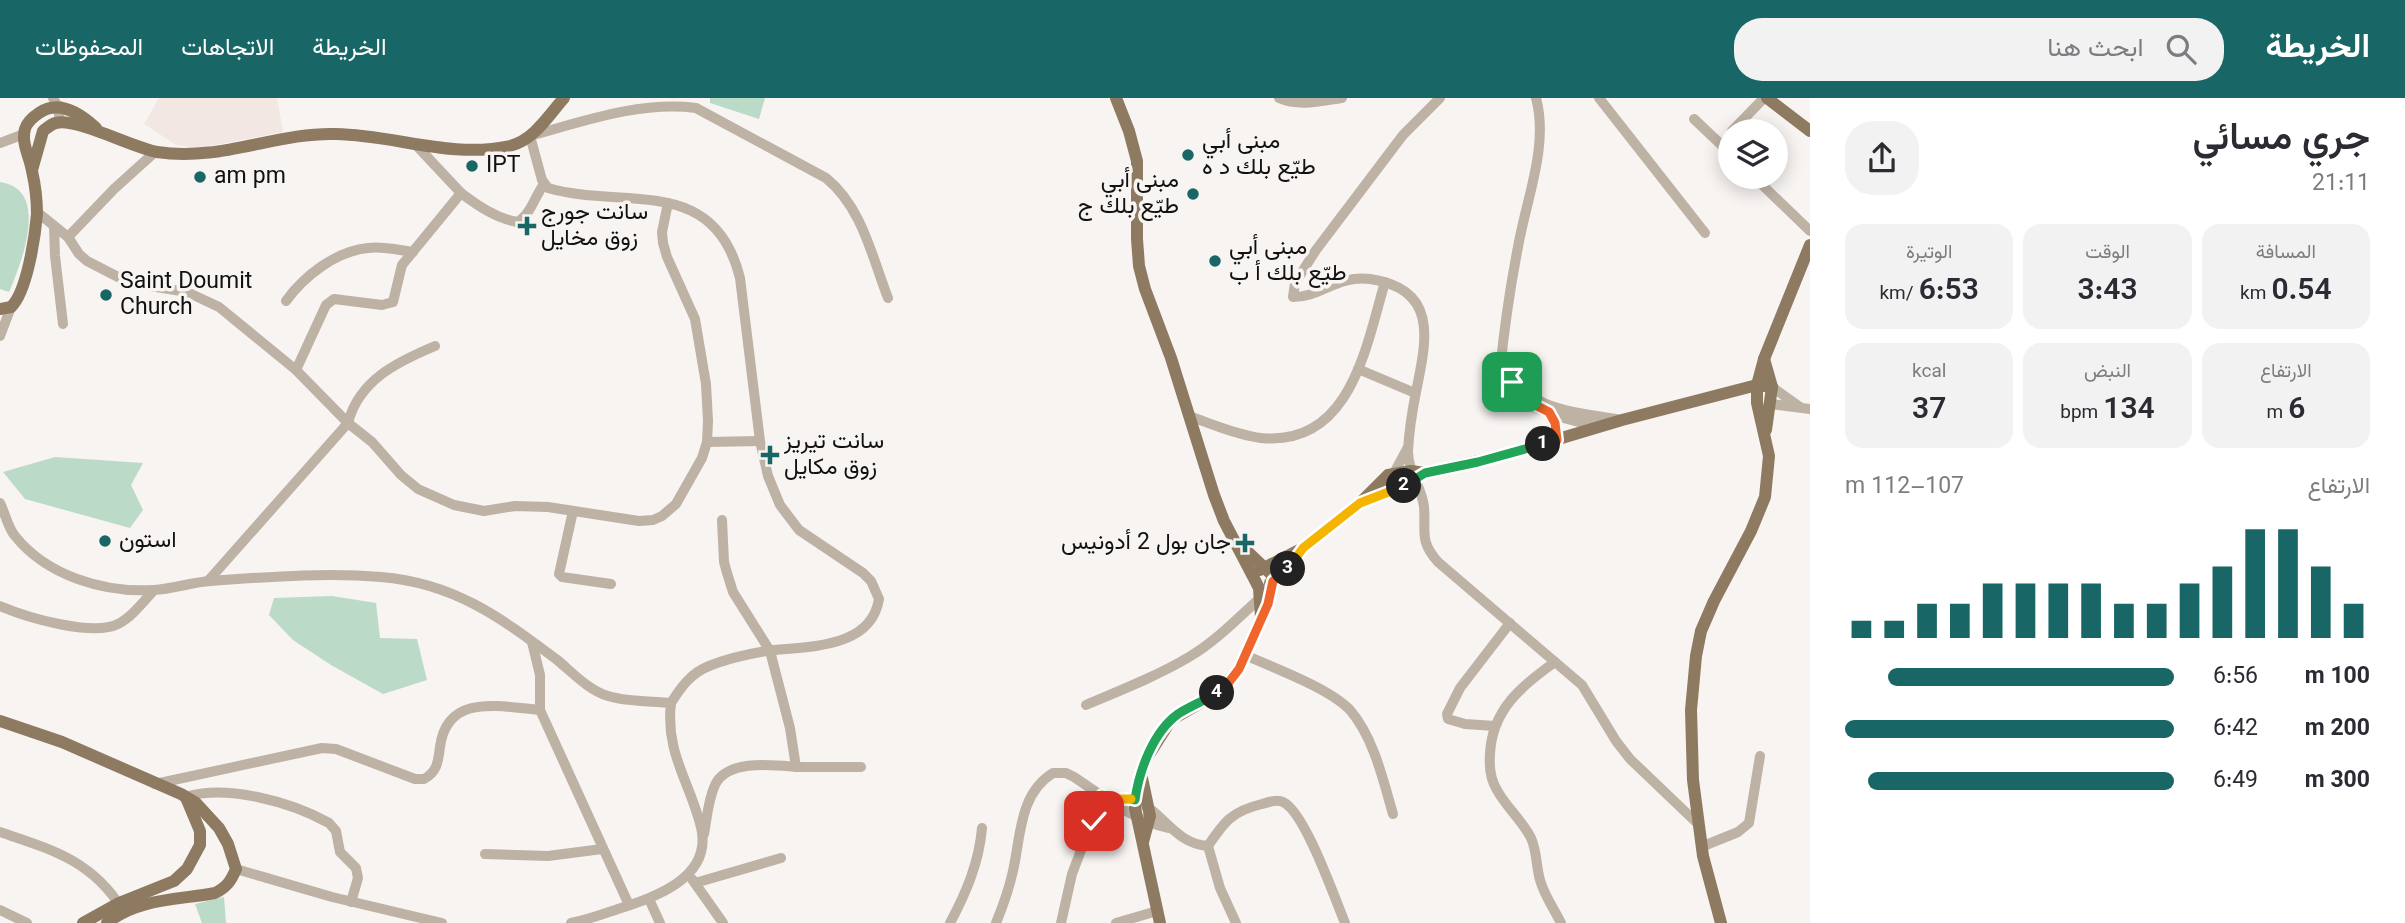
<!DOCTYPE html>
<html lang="ar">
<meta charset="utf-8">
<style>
body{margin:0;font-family:Georgia,Vazirmatn,serif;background:#f2f2f3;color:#2b2b33;direction:rtl;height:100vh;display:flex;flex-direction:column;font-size:26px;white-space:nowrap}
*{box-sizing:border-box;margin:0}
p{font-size:23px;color:#7c7c81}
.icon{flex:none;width:38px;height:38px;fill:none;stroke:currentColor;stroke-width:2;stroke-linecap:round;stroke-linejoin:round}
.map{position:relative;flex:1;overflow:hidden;direction:ltr}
.drawer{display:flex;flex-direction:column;background:#fff;width:595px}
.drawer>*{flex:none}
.controls{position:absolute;left:1718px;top:21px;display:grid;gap:14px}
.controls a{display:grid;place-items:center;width:70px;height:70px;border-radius:50%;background:#fff;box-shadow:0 4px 18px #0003;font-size:35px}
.pin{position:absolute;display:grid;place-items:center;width:60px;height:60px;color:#fff;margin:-30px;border-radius:14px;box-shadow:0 4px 10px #0006}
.km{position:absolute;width:35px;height:35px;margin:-18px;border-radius:50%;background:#222;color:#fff;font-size:19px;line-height:35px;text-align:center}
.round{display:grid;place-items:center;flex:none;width:74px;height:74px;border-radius:28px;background:#f2f2f3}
.headline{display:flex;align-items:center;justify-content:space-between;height:119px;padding:0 35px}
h1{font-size:38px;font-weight:600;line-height:52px}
.metrics{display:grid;grid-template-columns:repeat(3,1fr);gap:10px;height:119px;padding:7px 35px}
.metrics div{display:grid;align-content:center;border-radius:18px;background:#f2f2f3;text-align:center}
.metrics b{font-size:30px;font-weight:600}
.metrics small{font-size:19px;font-weight:400}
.metrics p{font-size:19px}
.chart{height:196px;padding:14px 35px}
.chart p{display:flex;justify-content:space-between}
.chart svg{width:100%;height:126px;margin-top:7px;stroke:#186665;stroke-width:6}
ul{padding:0 35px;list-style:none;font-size:23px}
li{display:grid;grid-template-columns:112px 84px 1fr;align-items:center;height:52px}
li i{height:18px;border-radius:9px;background:#186665}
header{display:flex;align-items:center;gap:42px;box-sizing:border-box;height:98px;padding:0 35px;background:#186665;color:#fff}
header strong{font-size:33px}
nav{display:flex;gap:38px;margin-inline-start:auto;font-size:24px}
.search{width:490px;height:63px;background:#f2f2f3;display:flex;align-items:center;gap:18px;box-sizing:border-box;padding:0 24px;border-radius:28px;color:#7c7c81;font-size:26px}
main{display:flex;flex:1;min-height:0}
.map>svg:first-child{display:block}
.built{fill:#f2e7e2}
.green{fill:#bcdac8}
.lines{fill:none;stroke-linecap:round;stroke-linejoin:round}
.minor{stroke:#bdb2a4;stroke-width:10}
.major{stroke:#8d7a61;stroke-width:12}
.split-1-casing{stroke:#fff;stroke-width:14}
.split-2-casing{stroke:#fff;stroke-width:14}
.split-3-casing{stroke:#fff;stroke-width:14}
.split-4-casing{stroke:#fff;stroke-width:14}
.split-5-casing{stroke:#fff;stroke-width:14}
.split-6-casing{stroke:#fff;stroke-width:14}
.split-1{stroke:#f0652b;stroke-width:9}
.split-2{stroke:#22a559;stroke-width:9}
.split-3{stroke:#f5b400;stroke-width:9}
.split-4{stroke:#f0652b;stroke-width:9}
.split-5{stroke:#22a559;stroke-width:9}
.split-6{stroke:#f5b400;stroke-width:9}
.poi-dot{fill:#186665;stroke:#f7f4f2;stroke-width:2.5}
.labels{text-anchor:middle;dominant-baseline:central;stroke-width:7;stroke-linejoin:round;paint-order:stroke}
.poi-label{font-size:23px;fill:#121110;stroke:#f7f4f2;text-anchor:start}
</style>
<header>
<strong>الخريطة</strong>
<div class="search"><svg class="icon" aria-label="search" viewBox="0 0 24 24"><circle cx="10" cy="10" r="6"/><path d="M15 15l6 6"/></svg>ابحث هنا</div>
<nav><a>الخريطة</a><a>الاتجاهات</a><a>المحفوظات</a></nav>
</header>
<main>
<section class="drawer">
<div class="headline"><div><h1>جري مسائي</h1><p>21:11</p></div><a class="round"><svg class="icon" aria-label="share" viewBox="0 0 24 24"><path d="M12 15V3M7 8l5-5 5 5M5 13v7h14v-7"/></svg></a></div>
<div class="metrics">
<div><p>المسافة</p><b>0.54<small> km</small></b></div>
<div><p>الوقت</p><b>3:43</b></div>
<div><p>الوتيرة</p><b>6:53<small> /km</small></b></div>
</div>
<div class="metrics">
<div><p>الارتفاع</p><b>6<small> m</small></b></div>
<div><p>النبض</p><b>134<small> bpm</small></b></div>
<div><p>kcal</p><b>37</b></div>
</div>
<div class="chart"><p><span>الارتفاع</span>107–112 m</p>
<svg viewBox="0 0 160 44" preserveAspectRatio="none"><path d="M5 44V38M15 44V38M25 44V32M35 44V32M45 44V25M55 44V25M65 44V25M75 44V25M85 44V32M95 44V32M105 44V25M115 44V19M125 44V6M135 44V6M145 44V19M155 44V32"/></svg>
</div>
<ul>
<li><b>100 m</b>6:56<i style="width:87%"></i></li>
<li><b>200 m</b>6:42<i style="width:100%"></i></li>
<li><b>300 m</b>6:49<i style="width:93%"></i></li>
</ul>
</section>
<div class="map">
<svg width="1810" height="825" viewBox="0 0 1810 825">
<rect width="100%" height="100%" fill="#f7f4f2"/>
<path class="built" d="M159 0H277L283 34 200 50 176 47 144 26Z"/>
<g class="green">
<path d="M710 0H765L759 21 710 5Z"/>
<path d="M0 84C51 91 21 166 9 194L0 191Z"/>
<path d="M55 359 143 365 131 387 143 412 130 430 25 401 3 374Z"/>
<path d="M332 498 376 505 380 540 417 541 427 582 383 596 331 567 293 542 269 517 274 500Z"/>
<path d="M224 799 226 825H202L195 806Z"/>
</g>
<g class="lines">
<g class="minor">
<path d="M53 0 58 9 60 24"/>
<path d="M1279 0C1299 9 1321 3 1342 0"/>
<path d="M1440 0 1403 37 1316 152 1295 185 1293 199C1322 199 1336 177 1370 181 1440 191 1426 244 1416 294 1412 314 1409 333 1408 353 1408 374 1422 389 1424 409 1426 434 1419 443 1438 464L1555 564"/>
<path d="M1536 0C1549 48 1526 102 1518 149 1510 190 1504 232 1500 273 1510 312 1565 320 1599 329"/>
<path d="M1599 0 1705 135"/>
<path d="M1694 21 1731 56"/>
<path d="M1732 33 1764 0"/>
<path d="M0 45 24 36"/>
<path d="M1754 79 1810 133"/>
<path d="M461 95C478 108 496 120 517 124 530 118 535 98 544 86"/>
<path d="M37 114 68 139 79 156 87 163 120 180 138 186 187 194 219 209 296 272"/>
<path d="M54 128 55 158 63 226"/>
<path d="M68 139 114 91 155 54"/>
<path d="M286 203C304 178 336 153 368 150 383 148 398 152 413 154"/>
<path d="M0 238 11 209"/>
<path d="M435 248C397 264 359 282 348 325L372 344 401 377 418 391 454 407 484 413 515 408 548 409 639 423 653 422 662 418 676 406 702 360 707 344 708 323 706 286 695 221 667 159 663 145 662 134 668 105"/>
<path d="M1503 267C1525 313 1577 314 1622 322"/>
<path d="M1358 271 1415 295"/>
<path d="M1772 289 1800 309"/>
<path d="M1771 306 1810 311"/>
<path d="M1189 318C1212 326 1237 337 1261 340 1351 349 1366 248 1385 184"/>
<path d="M707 344 760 343"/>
<path d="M1397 391 1394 375 1408 349"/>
<path d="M0 405C5 415 8 430 15 438 47 478 104 495 154 492 173 491 192 484 211 483 267 479 326 474 381 479 454 485 500 519 556 561 572 574 588 592 608 598 628 604 650 603 671 605 665 655 690 684 701 729 713 780 655 799 618 811 603 816 587 822 571 825"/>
<path d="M573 413 559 476 562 479 611 486"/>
<path d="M208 483 348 325 296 272 326 207 334 201 382 207 393 204 402 167 461 95 416 47"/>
<path d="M0 508C26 519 92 539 118 526 132 519 143 504 154 492"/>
<path d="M532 544 540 577V612L629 807"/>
<path d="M1245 557C1274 570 1329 590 1350 612 1374 640 1383 682 1393 716"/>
<path d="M671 605C681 589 691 575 709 568 726 561 748 556 766 553 805 548 871 552 879 501L871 483 863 475 799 432 780 407 768 378 760 343 740 180C714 75 624 112 548 90L542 82 530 38C584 23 640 3 696 10L826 80C862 109 872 159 888 200"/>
<path d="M1086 607C1121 592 1157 578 1189 559 1215 544 1238 520 1260 500"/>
<path d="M1495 628 1465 626 1448 621 1447 616 1460 590 1510 525"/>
<path d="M796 669H861"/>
<path d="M155 686 322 650 336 651 415 681H424C438 673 438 663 440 649 447 594 502 609 540 612"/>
<path d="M185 699C227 686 291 704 329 725L336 733 340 754 356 770 358 780 351 804"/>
<path d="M1108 701C1118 700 1128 699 1137 703 1163 714 1175 746 1208 748"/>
<path d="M0 734C50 751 92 762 122 811"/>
<path d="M704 736C707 720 708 702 715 687 727 661 773 667 796 669L790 630 770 553 733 494 727 475 724 464 722 422"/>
<path d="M1701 749 1738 734 1749 725 1760 658"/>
<path d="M485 756 548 758 602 751"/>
<path d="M236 771 332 799 442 825"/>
<path d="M692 781 723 825"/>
<path d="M695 785 781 760"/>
<path d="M649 801 660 825"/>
<path d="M0 812 27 825"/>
<path d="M950 825C966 795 979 765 982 730"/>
<path d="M996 825C1003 808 1009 791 1013 773 1021 738 1019 696 1053 675H1066L1074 679C1103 698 1134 723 1169 730"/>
<path d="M1061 825 1072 776 1102 697"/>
<path d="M1116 825 1157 813"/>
<path d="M1236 825 1220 790 1208 748C1224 724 1232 713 1262 706 1268 704 1277 701 1283 704 1305 714 1335 801 1345 825"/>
<path d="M1561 825C1554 811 1544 797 1540 782 1536 768 1537 753 1531 740 1522 722 1506 709 1497 692 1490 681 1489 669 1490 656 1492 612 1521 588 1555 564L1582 587 1616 643 1630 661 1697 725"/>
</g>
<g class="major">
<path d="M1116 0 1129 33 1137 63V141L1139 168 1145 191 1171 260 1214 397 1224 423 1259 490 1261 519"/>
<path d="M1767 0 1810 33"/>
<path d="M32 72 43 33C47 30 51 26 56 25 75 19 133 50 157 54 221 64 276 34 336 36 395 37 451 61 510 48 534 42 548 18 564 0"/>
<path d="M0 211 11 209C27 194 35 139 37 116 37 103 35 86 32 73 30 59 21 46 25 31 27 24 33 19 39 15 59 1 81 16 96 30"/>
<path d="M1764 261 1772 289 1766 332"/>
<path d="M1549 315 1554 325 1557 342"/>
<path d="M1360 405 1400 390 1425 375 1505 357 1622 322 1757 287 1772 289"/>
<path d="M1260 472 1303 450 1360 405 1388 377 1411 373 1425 375"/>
<path d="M1270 485 1287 471 1301 453"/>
<path d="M0 623 62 644 181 696 196 705 219 730 228 746 236 771C231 783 227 789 215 795 178 802 138 800 107 825"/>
<path d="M1142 680 1150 718 1143 744"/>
<path d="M83 825 119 805 174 783 187 771 200 747V733L187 702"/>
<path d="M1160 825 1135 710 1136 695 1145 663 1171 622 1219 594 1239 571 1268 506 1273 478 1249 455 1239 451"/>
<path d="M1721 825 1703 758 1693 682 1691 612 1696 558 1701 533 1714 503 1751 433 1765 399 1769 358 1757 305V287L1764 261 1810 147"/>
</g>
</g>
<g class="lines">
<g class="split-1-casing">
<path id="split-1" d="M1512 284 1501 262 1502 282 1510 294 1549 314 1555 325 1557 342 1543 346"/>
</g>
<g class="split-2-casing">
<path id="split-2" d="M1404 388 1425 375 1478 364 1543 346"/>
</g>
<g class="split-3-casing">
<path id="split-3" d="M1288 471 1303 450 1360 405 1404 388"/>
</g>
<g class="split-4-casing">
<path id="split-4" d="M1217 595 1226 588 1239 571 1268 506 1273 483 1288 471"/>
</g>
<g class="split-5-casing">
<path id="split-5" d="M1131 701 1135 702C1139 673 1153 634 1178 616 1190 608 1204 603 1217 595"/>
</g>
<g class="split-6-casing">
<path id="split-6" d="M1094 723 1102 697 1108 701H1131"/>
</g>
<use href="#split-1" class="split-1"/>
<use href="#split-2" class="split-2"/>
<use href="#split-3" class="split-3"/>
<use href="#split-4" class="split-4"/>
<use href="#split-5" class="split-5"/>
<use href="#split-6" class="split-6"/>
</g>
<g class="poi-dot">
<circle cx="1188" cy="57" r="7"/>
<circle cx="472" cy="68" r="7"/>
<circle cx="200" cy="79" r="7"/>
<circle cx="1193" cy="96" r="7"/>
<path d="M523.5 117.5h7v7h7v7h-7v7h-7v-7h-7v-7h7z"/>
<circle cx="1215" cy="163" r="7"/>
<circle cx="106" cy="197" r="7"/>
<path d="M766.5 346.5h7v7h7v7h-7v7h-7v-7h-7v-7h7z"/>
<circle cx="105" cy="443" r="7"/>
<path d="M1241.5 434.5h7v7h7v7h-7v7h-7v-7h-7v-7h7z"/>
</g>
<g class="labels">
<g class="poi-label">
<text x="1202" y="44">مبنى أبي<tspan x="1202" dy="26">طيّع بلك د ه</tspan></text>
<text x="486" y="68">IPT</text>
<text x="214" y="79">am pm</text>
<text x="1179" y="83" text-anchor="end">مبنى أبي<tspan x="1179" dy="26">طيّع بلك ج</tspan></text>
<text x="541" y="115">سانت جورج<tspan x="541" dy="26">زوق مخايل</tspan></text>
<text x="1229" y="150">مبنى أبي<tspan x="1229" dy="26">طيّع بلك أ ب</tspan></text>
<text x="120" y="184">Saint Doumit<tspan x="120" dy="26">Church</tspan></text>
<text x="784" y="344">سانت تيريز<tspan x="784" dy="26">زوق مكايل</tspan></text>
<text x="119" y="443">استون</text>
<text x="1231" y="445" text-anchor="end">جان بول 2 أدونيس</text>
</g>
</g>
</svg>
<div class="controls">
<a><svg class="icon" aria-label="layers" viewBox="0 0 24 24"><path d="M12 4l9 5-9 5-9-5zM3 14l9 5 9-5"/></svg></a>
</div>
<div class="pin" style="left:1512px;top:284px;background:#1e9e55"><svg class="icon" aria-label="arrive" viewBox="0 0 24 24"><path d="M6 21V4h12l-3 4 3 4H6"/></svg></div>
<div class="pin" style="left:1094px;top:723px;background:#d93025"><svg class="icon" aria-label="check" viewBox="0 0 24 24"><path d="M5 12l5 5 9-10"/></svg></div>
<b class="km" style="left:1543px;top:346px">1</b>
<b class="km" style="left:1404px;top:388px">2</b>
<b class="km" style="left:1288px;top:471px">3</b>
<b class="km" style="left:1217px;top:595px">4</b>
</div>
</main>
